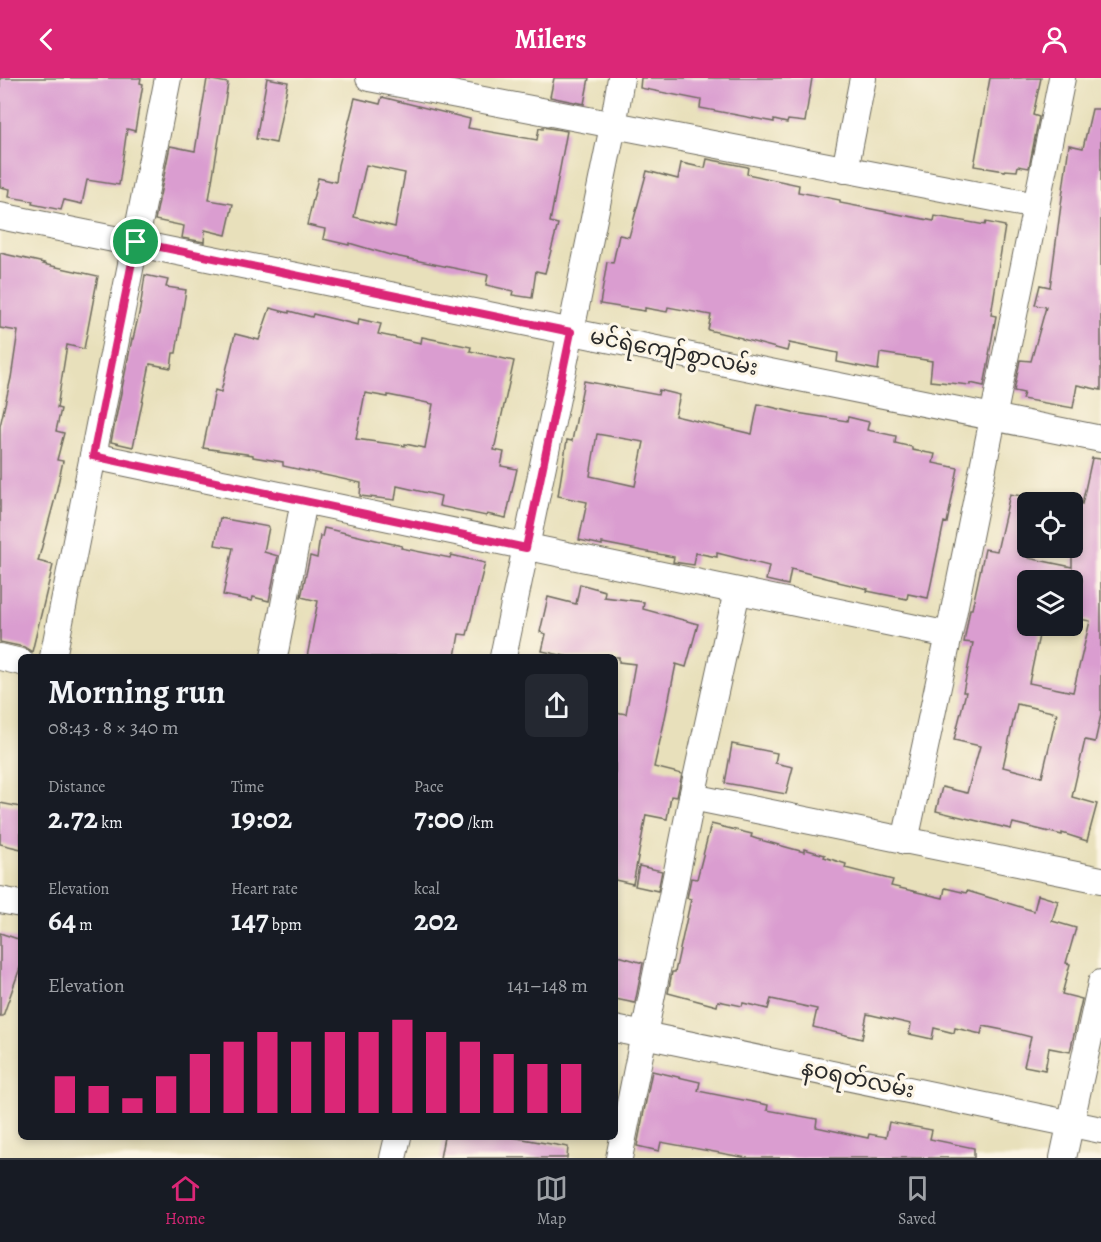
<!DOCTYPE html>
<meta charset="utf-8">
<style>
body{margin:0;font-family:Alegreya,"Noto Sans Myanmar",serif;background:#242831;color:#f1f3f6;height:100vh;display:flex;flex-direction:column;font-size:22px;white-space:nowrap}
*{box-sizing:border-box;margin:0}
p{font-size:20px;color:#9ea1a6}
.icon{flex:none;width:33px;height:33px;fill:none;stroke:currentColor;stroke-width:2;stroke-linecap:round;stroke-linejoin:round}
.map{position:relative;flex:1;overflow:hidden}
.side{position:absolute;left:18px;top:576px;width:600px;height:486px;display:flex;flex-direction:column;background:#171b24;border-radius:9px;box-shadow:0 3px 9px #0003}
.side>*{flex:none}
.controls{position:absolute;left:1017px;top:414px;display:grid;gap:12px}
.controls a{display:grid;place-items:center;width:66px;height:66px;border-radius:9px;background:#171b24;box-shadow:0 3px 9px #0003;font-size:30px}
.pin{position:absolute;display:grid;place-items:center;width:51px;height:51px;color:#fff;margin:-26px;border:3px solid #fff;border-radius:50%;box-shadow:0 2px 6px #0007}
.round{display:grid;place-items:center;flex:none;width:63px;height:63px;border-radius:9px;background:#242831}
.summary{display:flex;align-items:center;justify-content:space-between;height:102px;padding:0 30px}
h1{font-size:33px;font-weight:700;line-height:45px}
.stats{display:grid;grid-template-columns:repeat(3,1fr);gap:9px;height:102px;padding:6px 30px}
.stats div{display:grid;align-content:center}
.stats b{font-size:30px;font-weight:700}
.stats small{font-size:16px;font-weight:400}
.stats p{font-size:16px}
.chart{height:168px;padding:12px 30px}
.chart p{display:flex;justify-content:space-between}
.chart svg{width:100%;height:108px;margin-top:6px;stroke:#db2777;stroke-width:6}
header{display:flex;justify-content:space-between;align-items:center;height:78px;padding:0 30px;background:#db2777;color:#fff;font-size:27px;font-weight:700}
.menu{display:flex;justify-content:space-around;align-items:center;height:84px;border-top:2px solid #363941;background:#171b24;font-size:16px;color:#9ea1a6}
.menu a{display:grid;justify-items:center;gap:3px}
.menu .current{color:#db2777}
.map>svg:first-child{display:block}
.building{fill:#da9dd0;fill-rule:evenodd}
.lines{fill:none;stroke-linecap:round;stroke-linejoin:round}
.minor-casing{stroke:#6d6a5d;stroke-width:28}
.minor{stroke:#fff;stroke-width:26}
.route-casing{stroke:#fff;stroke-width:12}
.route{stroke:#db2777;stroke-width:8}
.labels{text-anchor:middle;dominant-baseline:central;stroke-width:6;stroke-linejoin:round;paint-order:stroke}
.street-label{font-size:22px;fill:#2b2b2b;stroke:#fcf5e5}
</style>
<header><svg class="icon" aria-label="back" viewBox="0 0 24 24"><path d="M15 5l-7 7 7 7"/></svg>Milers<svg class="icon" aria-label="person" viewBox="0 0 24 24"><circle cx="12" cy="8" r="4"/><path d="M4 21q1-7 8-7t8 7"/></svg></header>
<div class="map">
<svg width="1101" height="1080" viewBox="0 0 1101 1080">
<rect width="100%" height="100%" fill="#fcf5e5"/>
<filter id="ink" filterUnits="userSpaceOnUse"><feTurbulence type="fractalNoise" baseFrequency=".0167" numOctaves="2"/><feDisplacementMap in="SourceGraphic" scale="12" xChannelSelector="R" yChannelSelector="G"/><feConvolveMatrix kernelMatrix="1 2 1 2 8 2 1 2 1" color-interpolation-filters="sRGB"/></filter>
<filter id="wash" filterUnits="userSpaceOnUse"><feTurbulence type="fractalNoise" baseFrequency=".008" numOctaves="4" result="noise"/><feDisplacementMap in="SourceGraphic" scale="24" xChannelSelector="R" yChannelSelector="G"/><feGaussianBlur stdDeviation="1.35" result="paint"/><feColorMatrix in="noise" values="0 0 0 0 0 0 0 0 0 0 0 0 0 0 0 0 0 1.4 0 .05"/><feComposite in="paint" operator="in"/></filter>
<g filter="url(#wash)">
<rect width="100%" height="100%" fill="#e8e0bb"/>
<g id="blocks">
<g class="building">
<path d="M0 0H141L140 5 143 6 135 53 127 51 119 107 87 102 82 126 64 122 61 132 32 126 33 123 9 119 10 111 0 109Z"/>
<path d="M267 0 288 4 276 65 256 61Z"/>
<path d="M554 0H589L584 26 550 19Z"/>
<path d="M641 0H812L805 44 788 42 787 45 774 42V44L700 30 701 22 640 10Z"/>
<path d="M990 0H1041L1033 37 1039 39 1029 90 1018 88 1017 93 1005 92V93L974 88Z"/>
<path d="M207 1 228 5 209 122 233 126 226 157 205 152 204 164 182 160 184 148 155 142 170 68 195 73Z"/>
<path d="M382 19 470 41 468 50 537 62 539 50 543 51V49L567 53 550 144 558 146 545 195 536 193 532 220 512 217 513 213 486 207 488 197 390 177 349 165V167L323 161 325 151 307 147 318 100 336 104 338 87 355 20 380 26ZM366 87 405 95 395 149 354 139Z"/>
<path d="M1092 31H1101V312L1077 307 1073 330 1022 321 1024 315 1014 313 1020 282 1031 283 1046 229 1035 227 1040 207 1050 209 1069 67 1083 70Z"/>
<path d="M707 81 748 89 747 96 799 107 798 114 840 122V125L934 143 935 138 985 147 986 144 1005 148 991 237 996 238 989 277H990L984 308 970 305V307L930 303 932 283 880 275 878 292 837 284 838 275 789 265 787 273 742 261V260L708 252 711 237 668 229 667 234 645 230V233L600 226 607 184 613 185 619 157 629 159 647 93 678 101 681 85 705 90Z"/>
<path d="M0 175 44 185 43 186 98 198 84 271 67 267 57 330 61 331 56 353 64 355 57 382 63 383 54 424 38 483 53 487 32 574 24 569 0 564V348L11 300 18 253 0 250Z"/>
<path d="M145 197 168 202 166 209 186 212 176 275H173L171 290 150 286 133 369 111 364 132 261H133L140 231Z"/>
<path d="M270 230 289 235V233L312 239 313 236 358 247 359 241 381 246 378 256 421 265 422 259 471 269 470 273 514 283 494 372 504 374 501 388 517 391 506 440 487 436 486 438 439 428 441 418 397 408 395 422 360 418 361 405 283 388V384L253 379V377L203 370 215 312 221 314 235 256 259 262ZM365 315 388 319V317L433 326 425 370 405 366V368L356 361Z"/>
<path d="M584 303 658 317 659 312 680 317 675 338 752 356 758 326 797 335 847 343 848 339 869 344 867 352 896 358 895 365 912 369V372L935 376 933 385 958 390 947 445 944 444 928 520 908 516 907 521 867 513 868 511 838 504V503L791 491 788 507 766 502 769 488 717 475V479L696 475 694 487 673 484 674 479 602 465V467L579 462 587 424 558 418 567 362 572 363ZM597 356 644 364 635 408 590 398Z"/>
<path d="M1092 380 1101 381V637L1095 664 1085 662 1072 719 1097 726 1087 763 1062 755V757L1013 745 1011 751 936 733 942 709 967 715 980 668 954 662 966 614H963L973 565 964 564 970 531H972L985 471 997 473 1010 416 1028 419V480L1072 489V423L1082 426ZM1028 502H1082L1074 540 1090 543 1073 614 1029 605 1041 548H1028ZM1017 626 1057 635 1042 699 1003 689Z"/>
<path d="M220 440 269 449 264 474 278 478 269 523 253 519 252 523 223 517 233 470 215 467Z"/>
<path d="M324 450 402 468 401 470 450 480 451 477 485 485 467 557 459 556 455 579H307L318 523 301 519 310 478 317 480 320 458 322 459Z"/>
<path d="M580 506 605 513 604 519 644 524 643 531 698 546 686 589 676 586 664 645 654 689 682 696 677 719 671 718 667 741 646 737 633 806 615 802V634L626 636 635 586 619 584V579H569L542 573 546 556 540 554 548 519 576 526Z"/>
<path d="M732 666 777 675 775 685 793 689 786 716 725 705Z"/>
<path d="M0 725 21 729V771L0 766Z"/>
<path d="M711 746 752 756 751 759 757 761 804 774V771L825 777 824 779 846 786 845 790 893 802 891 808 943 820 945 810 966 815 967 813 1034 833 1038 817 1058 823 1052 843 1076 850 1066 885 1070 886 1062 916 1082 921 1070 974 1049 970 1045 992 1024 988 1031 959 1003 952 983 948 981 956 955 950 954 955 934 950 932 961 909 956 911 946 867 936 862 961 813 949 817 931 771 921 768 931 743 925 742 928 718 923 717 928 668 915 672 894H675L691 821 687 820 691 800 697 801Z"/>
<path d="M639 788 662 793 658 813 635 808Z"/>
<path d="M0 855 21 862V887L3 938H0Z"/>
<path d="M615 877 643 885 635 925 615 921Z"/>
<path d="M652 993 700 1004 698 1013 768 1027 767 1032 817 1041 816 1049 868 1060 869 1056 886 1059 889 1044 932 1052 930 1061 974 1070V1080H747L661 1064 659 1073 637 1068Z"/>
<path d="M444 1059H512L568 1069 567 1080H440Z"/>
</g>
</g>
</g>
<g filter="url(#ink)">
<use href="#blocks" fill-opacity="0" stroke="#6d6a5d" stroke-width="1.5"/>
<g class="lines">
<g class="minor-casing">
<g id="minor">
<path d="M369 0 1036 128"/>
<path d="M845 92 863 0"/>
<path d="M0 138 1101 361"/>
<path d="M93 378 949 557"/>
<path d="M0 579 21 584"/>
<path d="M53 579 168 0"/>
<path d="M274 579 304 423"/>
<path d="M503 579 571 253 613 48 621 0"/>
<path d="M692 719 1101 802"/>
<path d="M905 763 949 557 1062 0"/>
<path d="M0 822 21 826"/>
<path d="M615 951 1101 1052"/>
<path d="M393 1080 398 1059"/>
<path d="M619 1080 692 719 737 513"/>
<path d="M1063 1080 1101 905"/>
</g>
</g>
<use href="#minor" class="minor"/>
</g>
</g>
<g class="lines" filter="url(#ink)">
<g class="route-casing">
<path id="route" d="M136 164 571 254 526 470 93 378Z"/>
</g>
<use href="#route" class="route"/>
</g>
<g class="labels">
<g class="street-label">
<text transform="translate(674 274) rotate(11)">မင်ရဲကျော်စွာလမ်း</text>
<text transform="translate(858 1001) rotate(12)">နဝရတ်လမ်း</text>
</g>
</g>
</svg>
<div class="controls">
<a><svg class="icon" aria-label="locate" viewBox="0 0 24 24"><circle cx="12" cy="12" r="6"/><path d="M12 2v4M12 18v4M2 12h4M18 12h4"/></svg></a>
<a><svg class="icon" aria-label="layers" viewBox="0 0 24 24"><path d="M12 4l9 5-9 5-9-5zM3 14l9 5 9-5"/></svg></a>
</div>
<div class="pin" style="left:136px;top:164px;background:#1e9e55"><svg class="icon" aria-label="arrive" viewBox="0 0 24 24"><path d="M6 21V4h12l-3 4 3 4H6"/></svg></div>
<section class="side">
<div class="summary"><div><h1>Morning run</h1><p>08:43 · 8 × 340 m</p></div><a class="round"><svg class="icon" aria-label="share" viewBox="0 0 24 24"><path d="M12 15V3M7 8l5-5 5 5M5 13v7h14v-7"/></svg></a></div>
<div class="stats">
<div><p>Distance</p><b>2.72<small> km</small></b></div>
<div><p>Time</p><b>19:02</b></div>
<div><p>Pace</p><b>7:00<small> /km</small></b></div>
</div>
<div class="stats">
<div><p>Elevation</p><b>64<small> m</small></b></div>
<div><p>Heart rate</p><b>147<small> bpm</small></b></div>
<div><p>kcal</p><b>202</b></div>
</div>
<div class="chart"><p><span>Elevation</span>141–148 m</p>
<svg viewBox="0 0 160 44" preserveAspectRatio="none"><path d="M5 44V29M15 44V33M25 44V38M35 44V29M45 44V20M55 44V15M65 44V11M75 44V15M85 44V11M95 44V11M105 44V6M115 44V11M125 44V15M135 44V20M145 44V24M155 44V24"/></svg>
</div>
</section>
</div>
<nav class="menu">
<a class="current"><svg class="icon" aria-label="home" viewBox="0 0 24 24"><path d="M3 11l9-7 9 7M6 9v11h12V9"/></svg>Home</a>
<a><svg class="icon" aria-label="map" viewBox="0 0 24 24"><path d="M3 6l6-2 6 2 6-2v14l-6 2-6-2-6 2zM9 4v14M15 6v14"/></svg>Map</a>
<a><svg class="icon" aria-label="saved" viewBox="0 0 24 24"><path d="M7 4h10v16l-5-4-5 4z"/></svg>Saved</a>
</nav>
